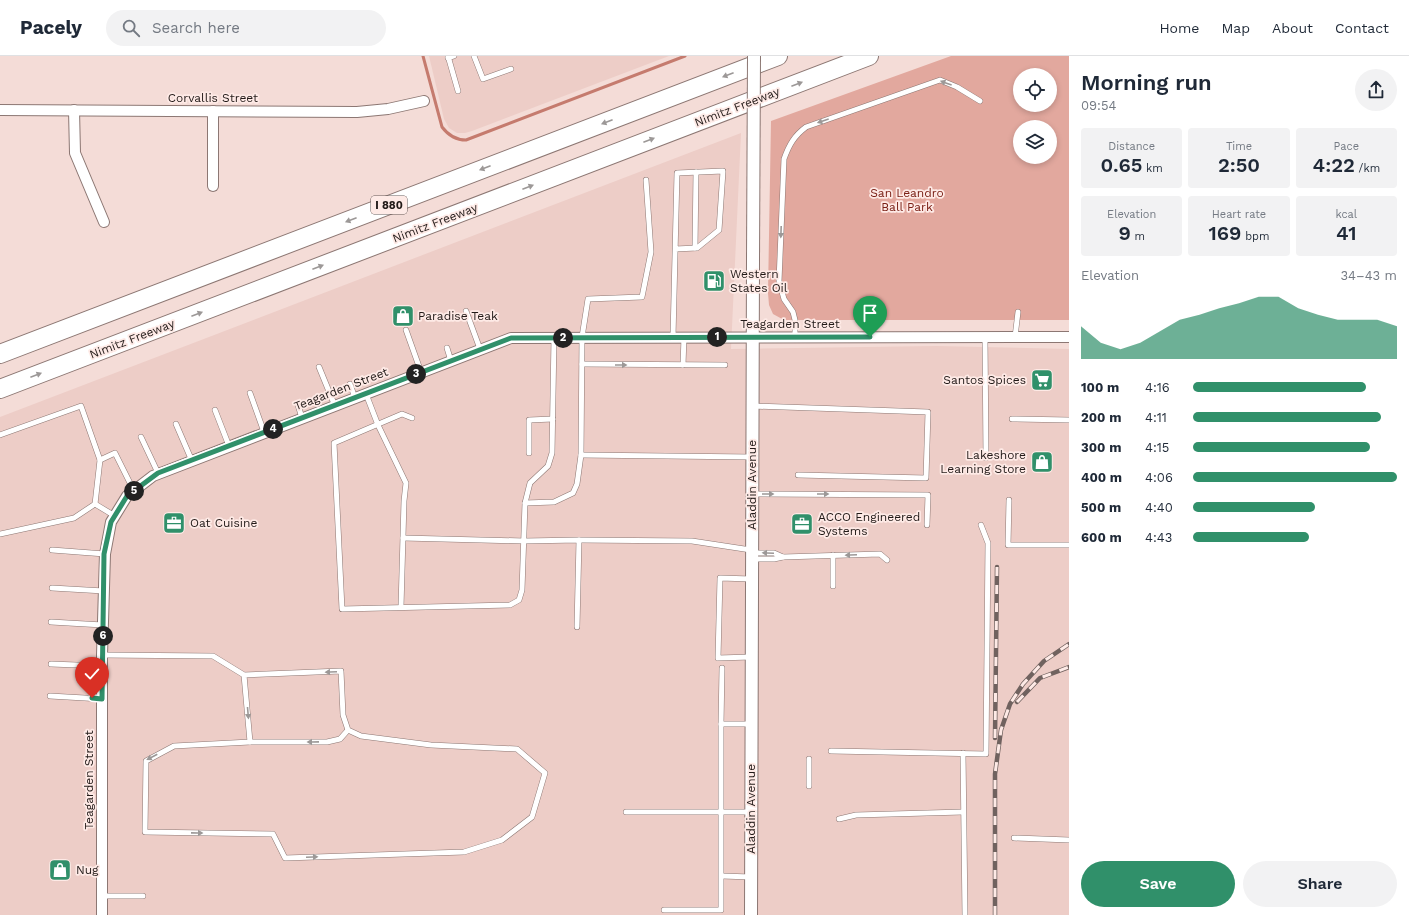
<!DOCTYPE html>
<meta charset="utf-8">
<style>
body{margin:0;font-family:"Work Sans",sans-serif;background:#f2f2f3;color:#1f2937;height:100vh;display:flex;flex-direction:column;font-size:15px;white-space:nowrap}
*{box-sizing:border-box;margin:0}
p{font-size:13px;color:#747a83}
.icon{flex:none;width:22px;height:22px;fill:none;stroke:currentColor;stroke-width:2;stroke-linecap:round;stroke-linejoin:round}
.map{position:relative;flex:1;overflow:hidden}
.side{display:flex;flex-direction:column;background:#fff;width:340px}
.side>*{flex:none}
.fabs{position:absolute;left:1013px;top:12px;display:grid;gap:8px}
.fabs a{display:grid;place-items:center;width:44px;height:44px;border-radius:50%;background:#fff;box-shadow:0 2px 6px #0003;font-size:20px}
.pin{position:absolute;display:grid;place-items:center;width:34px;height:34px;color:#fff;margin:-41px -17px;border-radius:50% 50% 50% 0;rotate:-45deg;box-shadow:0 0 4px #0007}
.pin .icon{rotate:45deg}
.km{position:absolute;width:20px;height:20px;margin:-10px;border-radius:50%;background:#222;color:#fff;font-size:11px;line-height:20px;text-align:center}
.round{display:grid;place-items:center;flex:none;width:42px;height:42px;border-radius:21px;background:#f2f2f3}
.summary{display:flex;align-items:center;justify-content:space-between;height:68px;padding:0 12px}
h1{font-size:22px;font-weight:600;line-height:30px}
.stats{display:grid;grid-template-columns:repeat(3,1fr);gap:6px;height:68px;padding:4px 12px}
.stats div{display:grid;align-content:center;border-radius:4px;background:#f2f2f3;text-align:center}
.stats b{font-size:20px;font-weight:600}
.stats small{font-size:11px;font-weight:400}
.stats p{font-size:11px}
.chart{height:112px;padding:8px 12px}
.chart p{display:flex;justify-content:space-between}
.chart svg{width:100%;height:72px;margin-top:4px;fill:#30906a;opacity:.7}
.button{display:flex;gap:8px;margin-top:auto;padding:8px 12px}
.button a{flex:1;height:46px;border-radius:24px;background:#30906a;color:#fff;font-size:16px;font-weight:600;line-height:46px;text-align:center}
.button a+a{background:#f2f2f3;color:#1f2937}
ul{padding:0 12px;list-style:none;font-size:13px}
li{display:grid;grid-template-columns:64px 48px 1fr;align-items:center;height:30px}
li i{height:10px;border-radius:5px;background:#30906a}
header{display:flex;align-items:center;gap:24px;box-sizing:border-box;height:56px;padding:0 20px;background:#fff;border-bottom:1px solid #e0e1e3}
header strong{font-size:19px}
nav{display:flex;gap:22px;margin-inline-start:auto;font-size:14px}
.search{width:280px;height:36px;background:#f2f2f3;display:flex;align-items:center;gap:10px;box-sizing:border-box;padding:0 14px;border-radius:22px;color:#747a83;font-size:15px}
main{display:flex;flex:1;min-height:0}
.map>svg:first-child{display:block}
.built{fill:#edcdc7}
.green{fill:#e2a89e;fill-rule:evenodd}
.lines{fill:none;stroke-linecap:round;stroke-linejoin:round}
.stream{stroke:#c57b6e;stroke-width:3}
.service-casing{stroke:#8c7773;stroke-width:6}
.minor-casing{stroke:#8c7773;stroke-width:12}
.tertiary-casing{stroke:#8c7773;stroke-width:14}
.motorway-casing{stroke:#8c7773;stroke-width:20}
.service{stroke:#fff;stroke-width:5}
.minor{stroke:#fff;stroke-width:10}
.tertiary{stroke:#fff;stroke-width:12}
.motorway{stroke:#fff;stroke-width:18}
.rail-casing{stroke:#70625f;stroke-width:4.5}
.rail{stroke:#feeae6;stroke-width:3;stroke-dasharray:9;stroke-linecap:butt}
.tertiary-bridge-casing{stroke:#8c7773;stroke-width:14;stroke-linecap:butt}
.tertiary-bridge{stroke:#fff;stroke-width:12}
.oneway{fill:#9c9897}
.route-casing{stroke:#fff;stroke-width:8}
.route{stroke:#30906a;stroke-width:5}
.labels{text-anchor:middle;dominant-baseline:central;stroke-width:3.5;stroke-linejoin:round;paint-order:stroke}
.shield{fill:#feeae6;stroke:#645856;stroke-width:1}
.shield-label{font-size:11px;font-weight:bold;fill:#221a18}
.street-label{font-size:12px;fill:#221a18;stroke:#feeae6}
.park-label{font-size:12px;fill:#7a2016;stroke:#feeae6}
.poi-label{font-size:12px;fill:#221a18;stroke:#feeae6;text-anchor:start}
</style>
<header>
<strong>Pacely</strong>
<div class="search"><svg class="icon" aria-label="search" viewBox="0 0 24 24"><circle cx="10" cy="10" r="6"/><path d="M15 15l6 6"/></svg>Search here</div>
<nav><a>Home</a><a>Map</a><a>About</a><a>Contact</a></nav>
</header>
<main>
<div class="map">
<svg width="1069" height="859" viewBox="0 0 1069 859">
<rect width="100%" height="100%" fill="#f4dcd7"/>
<g class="built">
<path d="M429 0H669L472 75 465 77H457L449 72 444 63Z"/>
<path d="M741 77 731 293 936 290 1069 293V859H0V361Z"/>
</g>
<path class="green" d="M951 0H1069V264H784L773 258 769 249 768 237 771 65ZM1020 19H1050V49H1020ZM1020 71H1050V101H1020Z"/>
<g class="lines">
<path class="stream" d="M423 0 442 71C448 79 456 84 466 84L685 0"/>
<g class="service-casing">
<g id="service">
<path d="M448 0 458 35"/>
<path d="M474 0 483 23 511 13"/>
<path d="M448 2 454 0"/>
<path d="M695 192 696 116"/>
<path d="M466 255 480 293"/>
<path d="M406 274 421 316"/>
<path d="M673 281 677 117 723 115 719 174 697 192 675 193"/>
<path d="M795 281V264L793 256 784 243 779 225 784 103C789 89 794 80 806 71L940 24 957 31 980 45"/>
<path d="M985 281 986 402"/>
<path d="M1015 281 1018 256"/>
<path d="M447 292 451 305"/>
<path d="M582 308 725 309"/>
<path d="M683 309 684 281"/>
<path d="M319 311 335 350"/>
<path d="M350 328 355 342"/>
<path d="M250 337 264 376"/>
<path d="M366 338 378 369 406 427 404 445 401 551"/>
<path d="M298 349 302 362"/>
<path d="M753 350 928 356 926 422 798 419"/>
<path d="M215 354 229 390"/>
<path d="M412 362 402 358 334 387 342 553 510 549 519 544 522 534 525 447 530 427 548 410 552 397 554 282"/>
<path d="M1012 363 1069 364"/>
<path d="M176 368 192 405"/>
<path d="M0 379 81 350 100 404 115 397 134 435"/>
<path d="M141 381 158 417"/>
<path d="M529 397V364L553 363"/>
<path d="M581 399 752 401"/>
<path d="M753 438 928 439 927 469"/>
<path d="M1009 444 1008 489H1069"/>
<path d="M525 447 554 446 573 437 577 428 581 399 582 281 588 243 642 241 651 196 646 124"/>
<path d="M95 448 100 404"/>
<path d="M0 478 74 462 95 448 115 460"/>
<path d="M403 482 524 485 579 484 577 571"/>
<path d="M579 484 692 485 751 494"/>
<path d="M52 494 105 498"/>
<path d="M752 497H774L783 501"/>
<path d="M752 503H774L783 501 880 498 887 504"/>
<path d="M751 523 720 522 718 602 751 601"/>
<path d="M833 530V499"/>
<path d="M52 532 104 535"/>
<path d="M51 566 103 569"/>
<path d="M102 599 213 600 244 619 341 615 343 659 348 674 361 680 431 689 517 693 545 717 532 761 502 784 464 796 285 802 273 778 145 776 146 705 174 690 250 686 244 619"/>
<path d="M51 608 102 610"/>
<path d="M722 612 721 668H751"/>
<path d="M50 640 102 643"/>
<path d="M721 668V756H751"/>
<path d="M250 686H327L340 683 348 674"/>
<path d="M831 695 986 698 988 487 981 469"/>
<path d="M963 697 965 859"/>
<path d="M809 703V730"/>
<path d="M626 756H721V854H664"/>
<path d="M839 763 856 759 963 756"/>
<path d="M1014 782 1069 784"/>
<path d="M722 820 751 821"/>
<path d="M102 840H143"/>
</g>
</g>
<g class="minor-casing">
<g id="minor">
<path d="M0 54 357 56 388 53 424 45"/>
<path d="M74 54 75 97 104 166"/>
<path d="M213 130V55"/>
<path d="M102 859V599L105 498 111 466 127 440 153 420 511 282 1069 281"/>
</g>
</g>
<g class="tertiary-casing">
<path id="tertiary" d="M751 859 753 205"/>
</g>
<g class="motorway-casing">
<g id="motorway">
<path d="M0 298 778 0"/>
<path d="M0 333 869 0"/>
</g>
</g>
<use href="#service" class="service"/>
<use href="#minor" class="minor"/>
<use href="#tertiary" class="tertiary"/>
<use href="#motorway" class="motorway"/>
<g class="rail-casing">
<g id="rail">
<path d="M1017 646 1040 622 1069 611"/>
<path d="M995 682 997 511"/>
<path d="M995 859V718L1001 674 1010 648 1023 628 1044 605 1069 588"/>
</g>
</g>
<use href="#rail" class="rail"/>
<g class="tertiary-bridge-casing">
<path id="tertiary-bridge" d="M753 205 754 0"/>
</g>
<use href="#tertiary-bridge" class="tertiary-bridge"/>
</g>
<defs><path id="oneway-solid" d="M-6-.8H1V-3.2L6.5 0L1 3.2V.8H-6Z"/></defs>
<g class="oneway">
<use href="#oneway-solid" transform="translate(728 19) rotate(159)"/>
<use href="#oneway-solid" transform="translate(946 27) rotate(-160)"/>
<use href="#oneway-solid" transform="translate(797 28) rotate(-21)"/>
<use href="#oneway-solid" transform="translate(823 65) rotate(161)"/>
<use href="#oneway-solid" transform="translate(607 66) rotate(159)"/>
<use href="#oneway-solid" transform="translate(649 84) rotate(-21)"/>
<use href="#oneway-solid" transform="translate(485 112) rotate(159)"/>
<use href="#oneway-solid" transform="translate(528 131) rotate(-21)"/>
<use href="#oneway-solid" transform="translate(351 164) rotate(159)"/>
<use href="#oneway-solid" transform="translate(781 176) rotate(92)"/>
<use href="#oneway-solid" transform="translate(318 211) rotate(-21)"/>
<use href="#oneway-solid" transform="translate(197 258) rotate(-21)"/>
<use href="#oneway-solid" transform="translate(621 309)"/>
<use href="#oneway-solid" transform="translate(36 319) rotate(-21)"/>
<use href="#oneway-solid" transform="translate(768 438)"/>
<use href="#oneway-solid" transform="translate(823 438)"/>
<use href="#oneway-solid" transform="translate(768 497) rotate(-178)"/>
<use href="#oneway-solid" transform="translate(851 499) rotate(178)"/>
<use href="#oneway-solid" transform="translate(331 616) rotate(178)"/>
<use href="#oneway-solid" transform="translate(248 657) rotate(85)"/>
<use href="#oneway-solid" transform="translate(313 686) rotate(179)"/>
<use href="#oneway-solid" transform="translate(152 701) rotate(152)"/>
<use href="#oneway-solid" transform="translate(197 777) rotate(1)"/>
<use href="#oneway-solid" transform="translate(312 801) rotate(-2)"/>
</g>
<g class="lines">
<g class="route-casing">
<path id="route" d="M92 642 102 643 104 498 111 466 127 440 158 417 511 282 870 281"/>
</g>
<use href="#route" class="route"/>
</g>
<defs>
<g id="fuel-square" transform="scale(1.15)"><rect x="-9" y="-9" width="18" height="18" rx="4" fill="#30906a" stroke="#feeae6"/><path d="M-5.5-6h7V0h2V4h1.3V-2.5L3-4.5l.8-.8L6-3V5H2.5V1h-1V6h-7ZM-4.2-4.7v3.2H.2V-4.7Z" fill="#fff"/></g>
<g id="shop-square" transform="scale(1.15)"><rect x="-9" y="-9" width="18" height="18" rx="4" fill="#30906a" stroke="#feeae6"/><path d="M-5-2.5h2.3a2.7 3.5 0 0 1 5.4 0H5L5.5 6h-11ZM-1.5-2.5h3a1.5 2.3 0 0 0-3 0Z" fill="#fff"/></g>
<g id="supermarket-square" transform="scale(1.15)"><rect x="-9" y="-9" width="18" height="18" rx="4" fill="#30906a" stroke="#feeae6"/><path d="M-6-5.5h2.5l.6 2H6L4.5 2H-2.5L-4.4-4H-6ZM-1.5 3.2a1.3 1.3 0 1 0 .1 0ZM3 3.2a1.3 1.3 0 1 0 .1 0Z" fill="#fff"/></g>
<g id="office-square" transform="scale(1.15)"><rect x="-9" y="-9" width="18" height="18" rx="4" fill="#30906a" stroke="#feeae6"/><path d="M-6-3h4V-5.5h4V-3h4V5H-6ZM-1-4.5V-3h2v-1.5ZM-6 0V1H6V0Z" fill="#fff"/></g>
</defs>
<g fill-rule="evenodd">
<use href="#fuel-square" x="714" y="225"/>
<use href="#shop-square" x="403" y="260"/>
<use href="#supermarket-square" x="1042" y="324"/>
<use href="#shop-square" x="1042" y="406"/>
<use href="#office-square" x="174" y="467"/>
<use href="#office-square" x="802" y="468"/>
<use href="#shop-square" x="60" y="814"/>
</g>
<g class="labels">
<rect class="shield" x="371" y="140" width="36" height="18" rx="3"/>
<g class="shield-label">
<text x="389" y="149">I 880</text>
</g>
<g class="street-label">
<text x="213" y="42">Corvallis Street</text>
<text transform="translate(737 51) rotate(-21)">Nimitz Freeway</text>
<text transform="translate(435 167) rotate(-21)">Nimitz Freeway</text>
<text x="790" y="268">Teagarden Street</text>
<text transform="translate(132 283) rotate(-21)">Nimitz Freeway</text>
<text transform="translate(341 333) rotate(-21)">Teagarden Street</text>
<text transform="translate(752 429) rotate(-90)">Aladdin Avenue</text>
<text transform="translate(89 724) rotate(-90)">Teagarden Street</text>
<text transform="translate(751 753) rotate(-90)">Aladdin Avenue</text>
</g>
<g class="park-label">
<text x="907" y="137">San Leandro<tspan x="907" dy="14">Ball Park</tspan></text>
</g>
<g class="poi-label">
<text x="730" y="218">Western<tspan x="730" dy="14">States Oil</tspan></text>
<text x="418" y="260">Paradise Teak</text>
<text x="1026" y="324" text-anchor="end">Santos Spices</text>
<text x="1026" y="399" text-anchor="end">Lakeshore<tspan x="1026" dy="14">Learning Store</tspan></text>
<text x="818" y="461">ACCO Engineered<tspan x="818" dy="14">Systems</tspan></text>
<text x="190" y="467">Oat Cuisine</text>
<text x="76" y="814">Nug</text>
</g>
</g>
</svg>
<div class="fabs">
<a><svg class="icon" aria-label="locate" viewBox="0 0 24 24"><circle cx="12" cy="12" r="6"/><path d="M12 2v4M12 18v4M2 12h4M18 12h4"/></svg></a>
<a><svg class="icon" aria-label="layers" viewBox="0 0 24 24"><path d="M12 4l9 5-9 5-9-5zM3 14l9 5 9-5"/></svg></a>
</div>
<div class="pin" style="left:870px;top:281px;background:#1e9e55"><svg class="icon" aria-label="arrive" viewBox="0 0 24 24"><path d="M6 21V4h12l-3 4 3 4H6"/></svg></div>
<div class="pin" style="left:92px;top:642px;background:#d93025"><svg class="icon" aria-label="check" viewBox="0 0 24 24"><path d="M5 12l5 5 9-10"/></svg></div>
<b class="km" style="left:717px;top:281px">1</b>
<b class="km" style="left:563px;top:282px">2</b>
<b class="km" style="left:416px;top:318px">3</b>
<b class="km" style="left:273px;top:373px">4</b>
<b class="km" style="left:134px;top:435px">5</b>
<b class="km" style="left:103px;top:580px">6</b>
</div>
<section class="side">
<div class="summary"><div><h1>Morning run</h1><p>09:54</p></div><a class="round"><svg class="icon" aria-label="share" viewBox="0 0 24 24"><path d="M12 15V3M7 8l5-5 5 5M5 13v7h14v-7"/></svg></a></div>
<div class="stats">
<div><p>Distance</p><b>0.65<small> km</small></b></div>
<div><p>Time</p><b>2:50</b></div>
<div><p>Pace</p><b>4:22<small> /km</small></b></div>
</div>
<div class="stats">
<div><p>Elevation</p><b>9<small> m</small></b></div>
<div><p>Heart rate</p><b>169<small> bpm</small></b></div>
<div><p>kcal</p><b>41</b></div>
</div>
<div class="chart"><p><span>Elevation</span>34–43 m</p>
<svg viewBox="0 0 160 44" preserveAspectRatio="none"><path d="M0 44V24L10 34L20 38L30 34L40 27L50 20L60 17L70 13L80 10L90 6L100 6L110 13L120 17L130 20L140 20L150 20L160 24V44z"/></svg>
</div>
<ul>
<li><b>100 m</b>4:16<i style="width:85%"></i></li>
<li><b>200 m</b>4:11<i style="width:92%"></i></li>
<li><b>300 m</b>4:15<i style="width:87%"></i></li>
<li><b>400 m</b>4:06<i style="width:100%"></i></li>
<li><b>500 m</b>4:40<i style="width:60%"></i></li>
<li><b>600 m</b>4:43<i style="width:57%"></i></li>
</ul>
<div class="button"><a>Save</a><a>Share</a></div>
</section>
</main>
